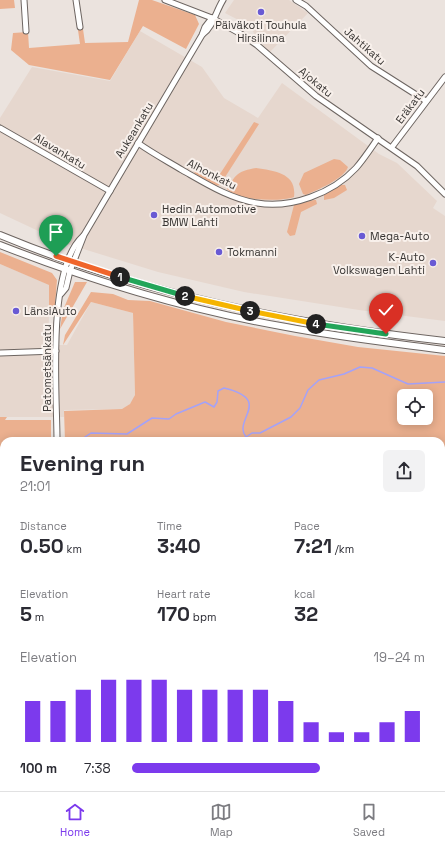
<!DOCTYPE html>
<meta charset="utf-8">
<style>
body{margin:0;font-family:"Space Grotesk",sans-serif;background:#f2f2f3;color:#2b2b33;height:100vh;display:flex;flex-direction:column;font-size:15px;white-space:nowrap}
*{box-sizing:border-box;margin:0}
p{font-size:13px;color:#7c7c81}
.icon{flex:none;width:22px;height:22px;fill:none;stroke:currentColor;stroke-width:2;stroke-linecap:round;stroke-linejoin:round}
.map{position:relative;flex:1;overflow:hidden}
.panel{position:absolute;left:0px;top:437px;width:445px;height:354px;display:flex;flex-direction:column;background:#fff;border-radius:12px 12px 0 0;box-shadow:0 2px 10px #0003}
.panel>*{flex:none}
.controls{position:absolute;left:397px;top:389px;display:grid;gap:8px}
.controls a{display:grid;place-items:center;width:36px;height:36px;border-radius:6px;background:#fff;box-shadow:0 2px 10px #0003;font-size:20px}
.pin{position:absolute;display:grid;place-items:center;width:34px;height:34px;color:#fff;margin:-41px -17px;border-radius:50% 50% 50% 0;rotate:-45deg;box-shadow:0 0 4px #0007}
.pin .icon{rotate:45deg}
.km{position:absolute;width:20px;height:20px;margin:-10px;border-radius:50%;background:#222;color:#fff;font-size:11px;line-height:20px;text-align:center}
.round{display:grid;place-items:center;flex:none;width:42px;height:42px;border-radius:6px;background:#f2f2f3}
.headline{display:flex;align-items:center;justify-content:space-between;height:68px;padding:0 20px}
h1{font-size:22px;font-weight:700;line-height:30px}
.figures{display:grid;grid-template-columns:repeat(3,1fr);gap:6px;height:68px;padding:4px 20px}
.figures div{display:grid;align-content:center}
.figures b{font-size:20px;font-weight:700}
.figures small{font-size:11px;font-weight:400}
.figures p{font-size:11px}
.chart{height:112px;padding:8px 20px}
.chart p{display:flex;justify-content:space-between}
.chart svg{width:100%;height:72px;margin-top:4px;stroke:#7c3aed;stroke-width:6}
ul{padding:0 20px;list-style:none;font-size:13px}
li{display:grid;grid-template-columns:64px 48px 1fr;align-items:center;height:30px}
li i{height:10px;border-radius:5px;background:#7c3aed}
.dock{display:flex;justify-content:space-around;align-items:center;height:56px;border-top:1px solid #e1e1e2;background:#fff;font-size:11px;color:#7c7c81}
.dock a{display:grid;justify-items:center;gap:2px}
.dock .selected{color:#7c3aed}
.map>svg:first-child{display:block}
.built{fill:#e6d7ce}
.green{fill:#ebb08f;fill-rule:evenodd}
.lines{fill:none;stroke-linecap:round;stroke-linejoin:round}
.stream{stroke:#a4a2f8;stroke-width:1.5}
.minor-casing{stroke:#6d6561;stroke-width:7}
.major-casing{stroke:#6d6561;stroke-width:8}
.minor{stroke:#fff;stroke-width:5}
.major{stroke:#fff;stroke-width:6}
.split-1-casing{stroke:#fff;stroke-width:8}
.split-2-casing{stroke:#fff;stroke-width:8}
.split-3-casing{stroke:#fff;stroke-width:8}
.split-4-casing{stroke:#fff;stroke-width:8}
.split-5-casing{stroke:#fff;stroke-width:8}
.split-1{stroke:#f0652b;stroke-width:5}
.split-2{stroke:#22a559;stroke-width:5}
.split-3{stroke:#f5b400;stroke-width:5}
.split-4{stroke:#f5b400;stroke-width:5}
.split-5{stroke:#22a559;stroke-width:5}
.poi-dot{fill:#695ad4;stroke:#f8f0eb;stroke-width:1.5}
.labels{text-anchor:middle;dominant-baseline:central;stroke-width:4;stroke-linejoin:round;paint-order:stroke}
.poi-label{font-size:11px;fill:#383533;stroke:#f8f0eb;text-anchor:start}
.street-label{font-size:11px;fill:#383533;stroke:#f8f0eb}
</style>
<div class="map">
<svg width="445" height="791" viewBox="0 0 445 791">
<rect width="100%" height="100%" fill="#ebe3de"/>
<g class="built">
<path d="M234 0H289L308 13 269 53 248 25 225 13Z"/>
<path d="M140 31 202 67 224 98 258 118 282 83 379 154 397 163 437 201 433 208 445 216V321L359 310 244 292 158 272 64 243 0 213V118L32 67 110 81Z"/>
<path d="M0 264 50 285 48 345H67L91 302 133 313 135 395 133 400 127 408 122 409 64 410V417H0Z"/>
</g>
<g class="green">
<path d="M0 0H14L15 8 0 9Z"/>
<path d="M139 0H152L195 15 199 24 186 49 143 26 110 80 29 65 11 50 13 33 28 32 29 48 80 44 78 30 83 29 85 43 128 42Z"/>
<path d="M254 122 259 124 220 185 215 186 195 174 194 171 199 168 216 180Z"/>
<path d="M334 159 340 160 348 167C344 179 317 190 306 195L303 194 299 184 304 173Z"/>
<path d="M256 168C275 171 297 173 294 197 280 202 238 201 227 189 236 174 238 171 256 168Z"/>
<path d="M341 185H345L347 190 334 198 324 200V195Z"/>
<path d="M314 200H316L317 204 301 212 295 235 290 236 287 232 294 205Z"/>
<path d="M0 252 52 273 57 280 55 306 53 309 49 310V285L0 264Z"/>
<path d="M75 282H87L60 329 63 310Z"/>
<path d="M91 292 113 294 128 300 150 301 226 322 295 336 358 347 445 356V495L441 494V441H65L64 411 122 409 130 404 135 395 133 313 91 302 63 345 65 335ZM404 396H426V418H404Z"/>
<path d="M0 417H7L5 420H51V441H4V486L0 487Z"/>
<rect x="441" y="644" width="4" height="34"/>
</g>
<g class="lines">
<g class="stream">
<path d="M79 441 91 433 127 434 152 418 169 419 176 414 205 402 214 407 217 402 218 391 224 388C274 400 232 420 246 437L252 433H260L291 417 300 408 308 390 319 380 344 374 360 367 372 368 408 384 445 382"/>
<path d="M0 449 4 446"/>
</g>
<g class="minor-casing">
<g id="minor">
<path d="M24 0 26 31"/>
<path d="M76 0 80 27"/>
<path d="M165 0 212 18 241 34 257 45 316 96 417 166 445 194"/>
<path d="M296 0 306 6 371 66 426 101"/>
<path d="M203 34C213 27 216 11 223 0"/>
<path d="M0 128 110 191"/>
<path d="M138 143C152 153 167 161 182 170 205 183 230 199 257 203 291 209 333 193 356 168 364 159 371 148 378 138"/>
<path d="M392 147 445 77"/>
<path d="M61 294 66 288 70 271 84 235 202 35 205 27 212 18"/>
<path d="M0 353 56 351"/>
<path d="M57 441C57 392 46 269 83 236"/>
<path d="M0 496H4"/>
<path d="M441 500H445"/>
<path d="M441 549H445"/>
<path d="M0 550H4"/>
<path d="M0 619H4"/>
<path d="M441 619H445"/>
<path d="M0 702H4"/>
<path d="M441 703H445"/>
<path d="M0 772H4"/>
<path d="M441 773H445"/>
<path d="M243 791V787"/>
</g>
</g>
<g class="major-casing">
<g id="major">
<path d="M0 235C142 294 293 324 445 341"/>
<path d="M0 245C92 281 188 310 286 327 338 337 392 343 445 350"/>
</g>
</g>
<use href="#minor" class="minor"/>
<use href="#major" class="major"/>
</g>
<g class="lines">
<g class="split-1-casing">
<path id="split-1" d="M56 256 120 277"/>
</g>
<g class="split-2-casing">
<path id="split-2" d="M120 277 185 296"/>
</g>
<g class="split-3-casing">
<path id="split-3" d="M185 296 250 311"/>
</g>
<g class="split-4-casing">
<path id="split-4" d="M250 311 316 324"/>
</g>
<g class="split-5-casing">
<path id="split-5" d="M316 324 386 334"/>
</g>
<use href="#split-1" class="split-1"/>
<use href="#split-2" class="split-2"/>
<use href="#split-3" class="split-3"/>
<use href="#split-4" class="split-4"/>
<use href="#split-5" class="split-5"/>
</g>
<g class="poi-dot">
<circle cx="261" cy="12" r="4"/>
<circle cx="154" cy="215" r="4"/>
<circle cx="362" cy="236" r="4"/>
<circle cx="219" cy="252" r="4"/>
<circle cx="433" cy="263" r="4"/>
<circle cx="16" cy="311" r="4"/>
</g>
<g class="labels">
<g class="poi-label">
<text x="261" y="25" text-anchor="middle">Päiväkoti Touhula<tspan x="261" dy="13">Hirsilinna</tspan></text>
<text x="162" y="209">Hedin Automotive<tspan x="162" dy="13">BMW Lahti</tspan></text>
<text x="370" y="236">Mega-Auto</text>
<text x="227" y="252">Tokmanni</text>
<text x="425" y="257" text-anchor="end">K-Auto<tspan x="425" dy="13">Volkswagen Lahti</tspan></text>
<text x="24" y="311">LänsiAuto</text>
</g>
<g class="street-label">
<text transform="translate(365 46) rotate(41)">Jahtikatu</text>
<text transform="translate(316 82) rotate(40)">Ajokatu</text>
<text transform="translate(410 106) rotate(-53)">Eräkatu</text>
<text transform="translate(134 130) rotate(-59)">Aukeankatu</text>
<text transform="translate(60 151) rotate(31)">Alavankatu</text>
<text transform="translate(212 174) rotate(27)">Alhonkatu</text>
<text transform="translate(47 368) rotate(-90)">Patometsänkatu</text>
</g>
</g>
</svg>
<div class="controls">
<a><svg class="icon" aria-label="locate" viewBox="0 0 24 24"><circle cx="12" cy="12" r="6"/><path d="M12 2v4M12 18v4M2 12h4M18 12h4"/></svg></a>
</div>
<div class="pin" style="left:56px;top:256px;background:#1e9e55"><svg class="icon" aria-label="arrive" viewBox="0 0 24 24"><path d="M6 21V4h12l-3 4 3 4H6"/></svg></div>
<div class="pin" style="left:386px;top:334px;background:#d93025"><svg class="icon" aria-label="check" viewBox="0 0 24 24"><path d="M5 12l5 5 9-10"/></svg></div>
<b class="km" style="left:120px;top:277px">1</b>
<b class="km" style="left:185px;top:296px">2</b>
<b class="km" style="left:250px;top:311px">3</b>
<b class="km" style="left:316px;top:324px">4</b>
<section class="panel">
<div class="headline"><div><h1>Evening run</h1><p>21:01</p></div><a class="round"><svg class="icon" aria-label="share" viewBox="0 0 24 24"><path d="M12 15V3M7 8l5-5 5 5M5 13v7h14v-7"/></svg></a></div>
<div class="figures">
<div><p>Distance</p><b>0.50<small> km</small></b></div>
<div><p>Time</p><b>3:40</b></div>
<div><p>Pace</p><b>7:21<small> /km</small></b></div>
</div>
<div class="figures">
<div><p>Elevation</p><b>5<small> m</small></b></div>
<div><p>Heart rate</p><b>170<small> bpm</small></b></div>
<div><p>kcal</p><b>32</b></div>
</div>
<div class="chart"><p><span>Elevation</span>19–24 m</p>
<svg viewBox="0 0 160 44" preserveAspectRatio="none"><path d="M5 44V19M15 44V19M25 44V12M35 44V6M45 44V6M55 44V6M65 44V12M75 44V12M85 44V12M95 44V12M105 44V19M115 44V32M125 44V38M135 44V38M145 44V32M155 44V25"/></svg>
</div>
<ul>
<li><b>100 m</b>7:38<i style="width:64%"></i></li>
</ul>
</section>
</div>
<nav class="dock">
<a class="selected"><svg class="icon" aria-label="home" viewBox="0 0 24 24"><path d="M3 11l9-7 9 7M6 9v11h12V9"/></svg>Home</a>
<a><svg class="icon" aria-label="map" viewBox="0 0 24 24"><path d="M3 6l6-2 6 2 6-2v14l-6 2-6-2-6 2zM9 4v14M15 6v14"/></svg>Map</a>
<a><svg class="icon" aria-label="saved" viewBox="0 0 24 24"><path d="M7 4h10v16l-5-4-5 4z"/></svg>Saved</a>
</nav>
